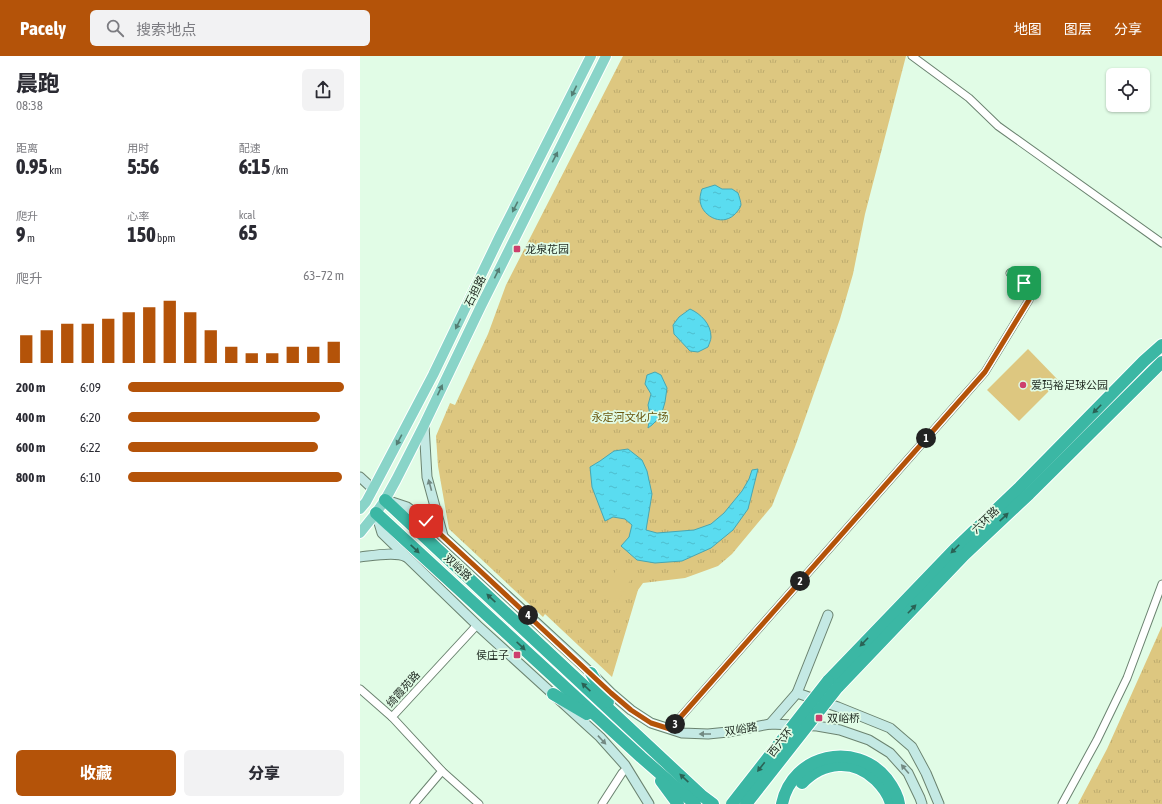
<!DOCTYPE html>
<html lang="zh">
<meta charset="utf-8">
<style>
body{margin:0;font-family:"Asap Condensed","Noto Sans SC",sans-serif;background:#f2f2f3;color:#2b2b33;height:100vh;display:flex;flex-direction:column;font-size:15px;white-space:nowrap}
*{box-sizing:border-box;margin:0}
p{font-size:13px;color:#7c7c81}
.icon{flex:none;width:22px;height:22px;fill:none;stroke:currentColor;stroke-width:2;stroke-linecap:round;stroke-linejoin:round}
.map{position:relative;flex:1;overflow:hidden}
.sheet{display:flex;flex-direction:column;background:#fff;width:360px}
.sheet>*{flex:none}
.controls{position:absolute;left:746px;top:12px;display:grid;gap:8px}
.controls a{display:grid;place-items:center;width:44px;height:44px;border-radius:6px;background:#fff;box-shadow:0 1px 3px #0004;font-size:20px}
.pin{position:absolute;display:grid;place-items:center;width:34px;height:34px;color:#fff;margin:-17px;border-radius:8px;box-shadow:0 2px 6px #0006}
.km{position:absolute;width:20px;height:20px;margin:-10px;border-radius:50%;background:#222;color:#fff;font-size:11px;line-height:20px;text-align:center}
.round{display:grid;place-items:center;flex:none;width:42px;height:42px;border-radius:6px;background:#f2f2f3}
.head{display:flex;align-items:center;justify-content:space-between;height:68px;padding:0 16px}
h1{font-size:22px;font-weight:800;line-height:30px}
.figures{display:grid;grid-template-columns:repeat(3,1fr);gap:6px;height:68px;padding:4px 16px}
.figures div{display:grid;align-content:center}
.figures b{font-size:20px;font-weight:800}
.figures small{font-size:11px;font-weight:400}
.figures p{font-size:11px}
.chart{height:112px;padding:8px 16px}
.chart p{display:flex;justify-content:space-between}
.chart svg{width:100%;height:72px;margin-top:4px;stroke:#b45309;stroke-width:6}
.action{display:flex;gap:8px;margin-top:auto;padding:8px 16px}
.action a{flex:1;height:46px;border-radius:6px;background:#b45309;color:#fff;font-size:16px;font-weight:800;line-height:46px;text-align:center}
.action a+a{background:#f2f2f3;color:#2b2b33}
ul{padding:0 16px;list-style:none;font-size:13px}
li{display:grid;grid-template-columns:64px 48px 1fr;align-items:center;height:30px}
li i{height:10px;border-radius:5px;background:#b45309}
header{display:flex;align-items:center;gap:24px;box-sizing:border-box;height:56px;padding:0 20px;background:#b45309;color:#fff}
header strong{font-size:19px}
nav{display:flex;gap:22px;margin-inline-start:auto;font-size:14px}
.search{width:280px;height:36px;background:#f2f2f3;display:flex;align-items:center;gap:10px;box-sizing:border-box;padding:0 14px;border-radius:6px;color:#7c7c81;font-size:15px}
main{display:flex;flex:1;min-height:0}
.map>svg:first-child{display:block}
.park{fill:url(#park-tufts)}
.pitch{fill:#ddc780}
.water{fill:url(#water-ripples);stroke:#48a6b2}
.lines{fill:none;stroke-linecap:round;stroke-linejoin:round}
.street-casing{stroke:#6b8370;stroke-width:9}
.secondary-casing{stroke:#6b8370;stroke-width:11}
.primary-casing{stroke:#fff;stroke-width:12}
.highway-casing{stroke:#fff;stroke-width:14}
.street{stroke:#fff;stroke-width:7}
.secondary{stroke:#c4e9e4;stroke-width:9}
.primary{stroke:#89d4c8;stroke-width:10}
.highway{stroke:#3bb7a4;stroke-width:12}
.highway-bridge-casing{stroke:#fff;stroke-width:14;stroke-linecap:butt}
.highway-bridge{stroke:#3bb7a4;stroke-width:12}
.oneway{fill:#547e74}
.oneway2{fill:#2a6255}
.oneway3{fill:#728982}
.route-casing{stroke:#fff;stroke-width:8}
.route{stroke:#b45309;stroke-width:5}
.poi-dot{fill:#cd3f6d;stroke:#e1fce6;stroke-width:1.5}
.labels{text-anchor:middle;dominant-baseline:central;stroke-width:3.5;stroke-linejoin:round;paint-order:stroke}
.poi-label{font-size:11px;fill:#1f2921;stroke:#e1fce6;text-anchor:start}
.street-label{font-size:11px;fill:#1f2921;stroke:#e1fce6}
.park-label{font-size:11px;fill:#69560f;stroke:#e1fce6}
</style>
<header>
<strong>Pacely</strong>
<div class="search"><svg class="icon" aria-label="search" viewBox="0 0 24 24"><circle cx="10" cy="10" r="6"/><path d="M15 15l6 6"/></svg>搜索地点</div>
<nav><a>地图</a><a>图层</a><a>分享</a></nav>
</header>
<main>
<section class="sheet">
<div class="head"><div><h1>晨跑</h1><p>08:38</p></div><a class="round"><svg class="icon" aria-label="share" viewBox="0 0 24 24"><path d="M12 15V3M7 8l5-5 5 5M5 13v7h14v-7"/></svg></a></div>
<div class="figures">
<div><p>距离</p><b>0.95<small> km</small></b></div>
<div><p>用时</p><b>5:56</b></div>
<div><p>配速</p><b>6:15<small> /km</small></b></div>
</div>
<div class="figures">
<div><p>爬升</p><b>9<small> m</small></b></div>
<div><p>心率</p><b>150<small> bpm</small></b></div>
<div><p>kcal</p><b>65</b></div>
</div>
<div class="chart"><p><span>爬升</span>63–72 m</p>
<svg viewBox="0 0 160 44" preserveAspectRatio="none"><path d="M5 44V27M15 44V24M25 44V20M35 44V20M45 44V17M55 44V13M65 44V10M75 44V6M85 44V13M95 44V24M105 44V34M115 44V38M125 44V38M135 44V34M145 44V34M155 44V31"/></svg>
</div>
<ul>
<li><b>200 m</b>6:09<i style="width:100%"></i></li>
<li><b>400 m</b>6:20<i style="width:89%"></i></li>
<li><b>600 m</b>6:22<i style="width:88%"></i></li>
<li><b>800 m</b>6:10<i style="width:99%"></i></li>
</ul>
<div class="action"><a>收藏</a><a>分享</a></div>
</section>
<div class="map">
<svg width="802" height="748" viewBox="0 0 802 748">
<defs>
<pattern id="park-tufts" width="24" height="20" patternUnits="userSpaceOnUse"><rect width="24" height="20" fill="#ddc780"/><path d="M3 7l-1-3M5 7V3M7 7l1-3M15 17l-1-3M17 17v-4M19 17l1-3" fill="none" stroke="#bdab6e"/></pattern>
<pattern id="water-ripples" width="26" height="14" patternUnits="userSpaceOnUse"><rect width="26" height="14" fill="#5adcf0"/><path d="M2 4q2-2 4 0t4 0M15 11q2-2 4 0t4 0" fill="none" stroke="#4ebdce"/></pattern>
</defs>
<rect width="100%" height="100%" fill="#e1fce6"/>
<g class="park">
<path d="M263 0H546L505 158 493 218 480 263 435 391 412 450 372 498 358 510 325 522 283 527 278 534 252 621 185 558 183 561 89 473 78 410 76 380 90 347 95 349 128 278 146 229Z"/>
<path d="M802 570V748H718L747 693Z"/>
</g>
<g class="pitch">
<path d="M668 293 699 325 659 365 627 334Z"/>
<path d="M261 506 276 514 257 547 242 538Z"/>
</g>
<g class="water">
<path d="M355 129 362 133H372L378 137C379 140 381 146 381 149 380 153 376 157 374 159 361 171 340 159 340 143 340 140 341 136 342 133Z"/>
<path d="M330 253C341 258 351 268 351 281 351 284 349 288 348 291L338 296 330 295 314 278 313 269 319 261Z"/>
<path d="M295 316 301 319 307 332 305 346 301 360 292 369 288 372 290 359 288 349 291 338 285 328 287 319Z"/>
<path d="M268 393 282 404 287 415 292 438 286 474 297 477 334 474 351 468 364 457 382 435 389 423 392 414 398 413 388 453 373 474 351 492 322 505 295 507 277 504 261 490 269 481 272 469 265 463 253 461 245 465 232 431 230 411 240 405 254 395Z"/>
</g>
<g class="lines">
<g class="street-casing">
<g id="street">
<path d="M552 0 609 42 638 70 802 187"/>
<path d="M0 633 32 661"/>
<path d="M310 673 625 316 669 244 664 227 650 217"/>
<path d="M82 715 119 748"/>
<path d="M54 748 82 715 32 661 117 569"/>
<path d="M242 748 262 717 267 712"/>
<path d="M702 748 737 684 767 622 802 528"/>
</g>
</g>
<g class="secondary-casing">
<g id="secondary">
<path d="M64 369 67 421 83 480"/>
<path d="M0 421 13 433"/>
<path d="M26 444 47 451 66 465 231 617 251 637 271 654 291 667 322 677 348 678 368 676 410 668 457 670 480 674 509 684 530 697 548 717 560 742 562 748"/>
<path d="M16 457 22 477 117 569 240 681 265 709 289 748"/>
<path d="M0 501C11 500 36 495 46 501"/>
<path d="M437 637 478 651 530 672 552 691 566 717 579 748"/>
<path d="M410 668 437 637 468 559"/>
</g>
</g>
<g class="primary-casing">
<g id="primary">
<path d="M0 453 6 446 13 433 73 319 139 182 231 0"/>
<path d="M0 477 16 457 25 444 36 424 64 369 121 250 246 0"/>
</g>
</g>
<g class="highway-casing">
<g id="highway">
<path d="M25 444 341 739 353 748"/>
<path d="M16 457 281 701 335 748"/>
<path d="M231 617 248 646"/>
<path d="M468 625 596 492 660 431 784 305 802 289"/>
<path d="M477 632 604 499 669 438 802 306"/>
<path d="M193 638 227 658"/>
<path d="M301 725 318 748"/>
<path d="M442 727C463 705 494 702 516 724 523 731 529 739 531 748"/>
<path d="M422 748C432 698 496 684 527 723 533 731 538 739 539 748"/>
</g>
</g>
<use href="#street" class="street"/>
<use href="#secondary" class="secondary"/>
<use href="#primary" class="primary"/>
<use href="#highway" class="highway"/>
<g class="highway-bridge-casing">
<g id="highway-bridge">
<path d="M372 748 468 625"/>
<path d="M386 748 477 632"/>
</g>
</g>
<use href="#highway-bridge" class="highway-bridge"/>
</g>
<defs><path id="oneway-solid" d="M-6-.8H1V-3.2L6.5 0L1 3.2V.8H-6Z"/></defs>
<g class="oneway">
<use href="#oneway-solid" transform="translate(214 35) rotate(116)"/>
<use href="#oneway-solid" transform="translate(195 101) rotate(-63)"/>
<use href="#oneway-solid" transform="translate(155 151) rotate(117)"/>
<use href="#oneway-solid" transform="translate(137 217) rotate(-64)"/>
<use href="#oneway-solid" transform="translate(98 268) rotate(116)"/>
<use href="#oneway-solid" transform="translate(80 334) rotate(-65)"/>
<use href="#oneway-solid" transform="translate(39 384) rotate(118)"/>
</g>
<g class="oneway2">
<use href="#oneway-solid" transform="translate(737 353) rotate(135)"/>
<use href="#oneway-solid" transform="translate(644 461) rotate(-43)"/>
<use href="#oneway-solid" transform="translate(55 493) rotate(43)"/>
<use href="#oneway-solid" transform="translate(595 493) rotate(135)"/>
<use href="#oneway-solid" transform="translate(131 542) rotate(-137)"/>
<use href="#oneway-solid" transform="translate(552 553) rotate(-46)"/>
<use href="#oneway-solid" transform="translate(504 586) rotate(134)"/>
<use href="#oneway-solid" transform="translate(161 590) rotate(43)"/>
<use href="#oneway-solid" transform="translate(226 631) rotate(-137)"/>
<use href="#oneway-solid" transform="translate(401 711) rotate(128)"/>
<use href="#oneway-solid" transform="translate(324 722) rotate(-137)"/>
</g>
<g class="oneway3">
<use href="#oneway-solid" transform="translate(70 429) rotate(-105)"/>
<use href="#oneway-solid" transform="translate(345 678) rotate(180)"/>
<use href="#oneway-solid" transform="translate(242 684) rotate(47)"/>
<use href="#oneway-solid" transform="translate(545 713) rotate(-130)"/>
</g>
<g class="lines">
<g class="route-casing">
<path id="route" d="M66 465 117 512 251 637 271 654 291 667 310 673 625 316 669 244 664 227"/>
</g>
<use href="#route" class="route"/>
</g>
<g class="poi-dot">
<rect x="153" y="189" width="8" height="8" rx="2"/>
<circle cx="663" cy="329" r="4"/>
<rect x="153" y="595" width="8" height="8" rx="2"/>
<rect x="455" y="658" width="8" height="8" rx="2"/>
</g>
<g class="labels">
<g class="poi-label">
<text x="165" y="193">龙泉花园</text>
<text x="671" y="329">爱玛裕足球公园</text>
<text x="149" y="599" text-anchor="end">侯庄子</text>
<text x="467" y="662">双峪桥</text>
</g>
<g class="street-label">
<text transform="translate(115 235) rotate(-64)">石担路</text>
<text transform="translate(625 464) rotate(-44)">六环路</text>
<text transform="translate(98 511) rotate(43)">双峪路</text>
<text transform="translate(43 633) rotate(-48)">绮霞苑路</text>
<text transform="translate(381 673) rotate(-9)">双峪路</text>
<text transform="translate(420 686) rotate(-52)">西六环</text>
</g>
<g class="park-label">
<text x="270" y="361">永定河文化广场</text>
</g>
</g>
</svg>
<div class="controls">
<a><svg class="icon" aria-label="locate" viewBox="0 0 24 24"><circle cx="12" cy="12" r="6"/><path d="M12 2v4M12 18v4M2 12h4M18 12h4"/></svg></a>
</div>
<div class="pin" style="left:664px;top:227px;background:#1e9e55"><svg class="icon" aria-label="arrive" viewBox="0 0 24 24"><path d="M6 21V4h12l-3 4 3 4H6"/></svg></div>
<div class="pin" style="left:66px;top:465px;background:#d93025"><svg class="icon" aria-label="check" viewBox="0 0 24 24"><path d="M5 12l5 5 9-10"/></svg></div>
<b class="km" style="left:566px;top:382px">1</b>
<b class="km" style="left:440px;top:525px">2</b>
<b class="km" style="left:315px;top:668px">3</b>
<b class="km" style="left:168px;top:559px">4</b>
</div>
</main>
